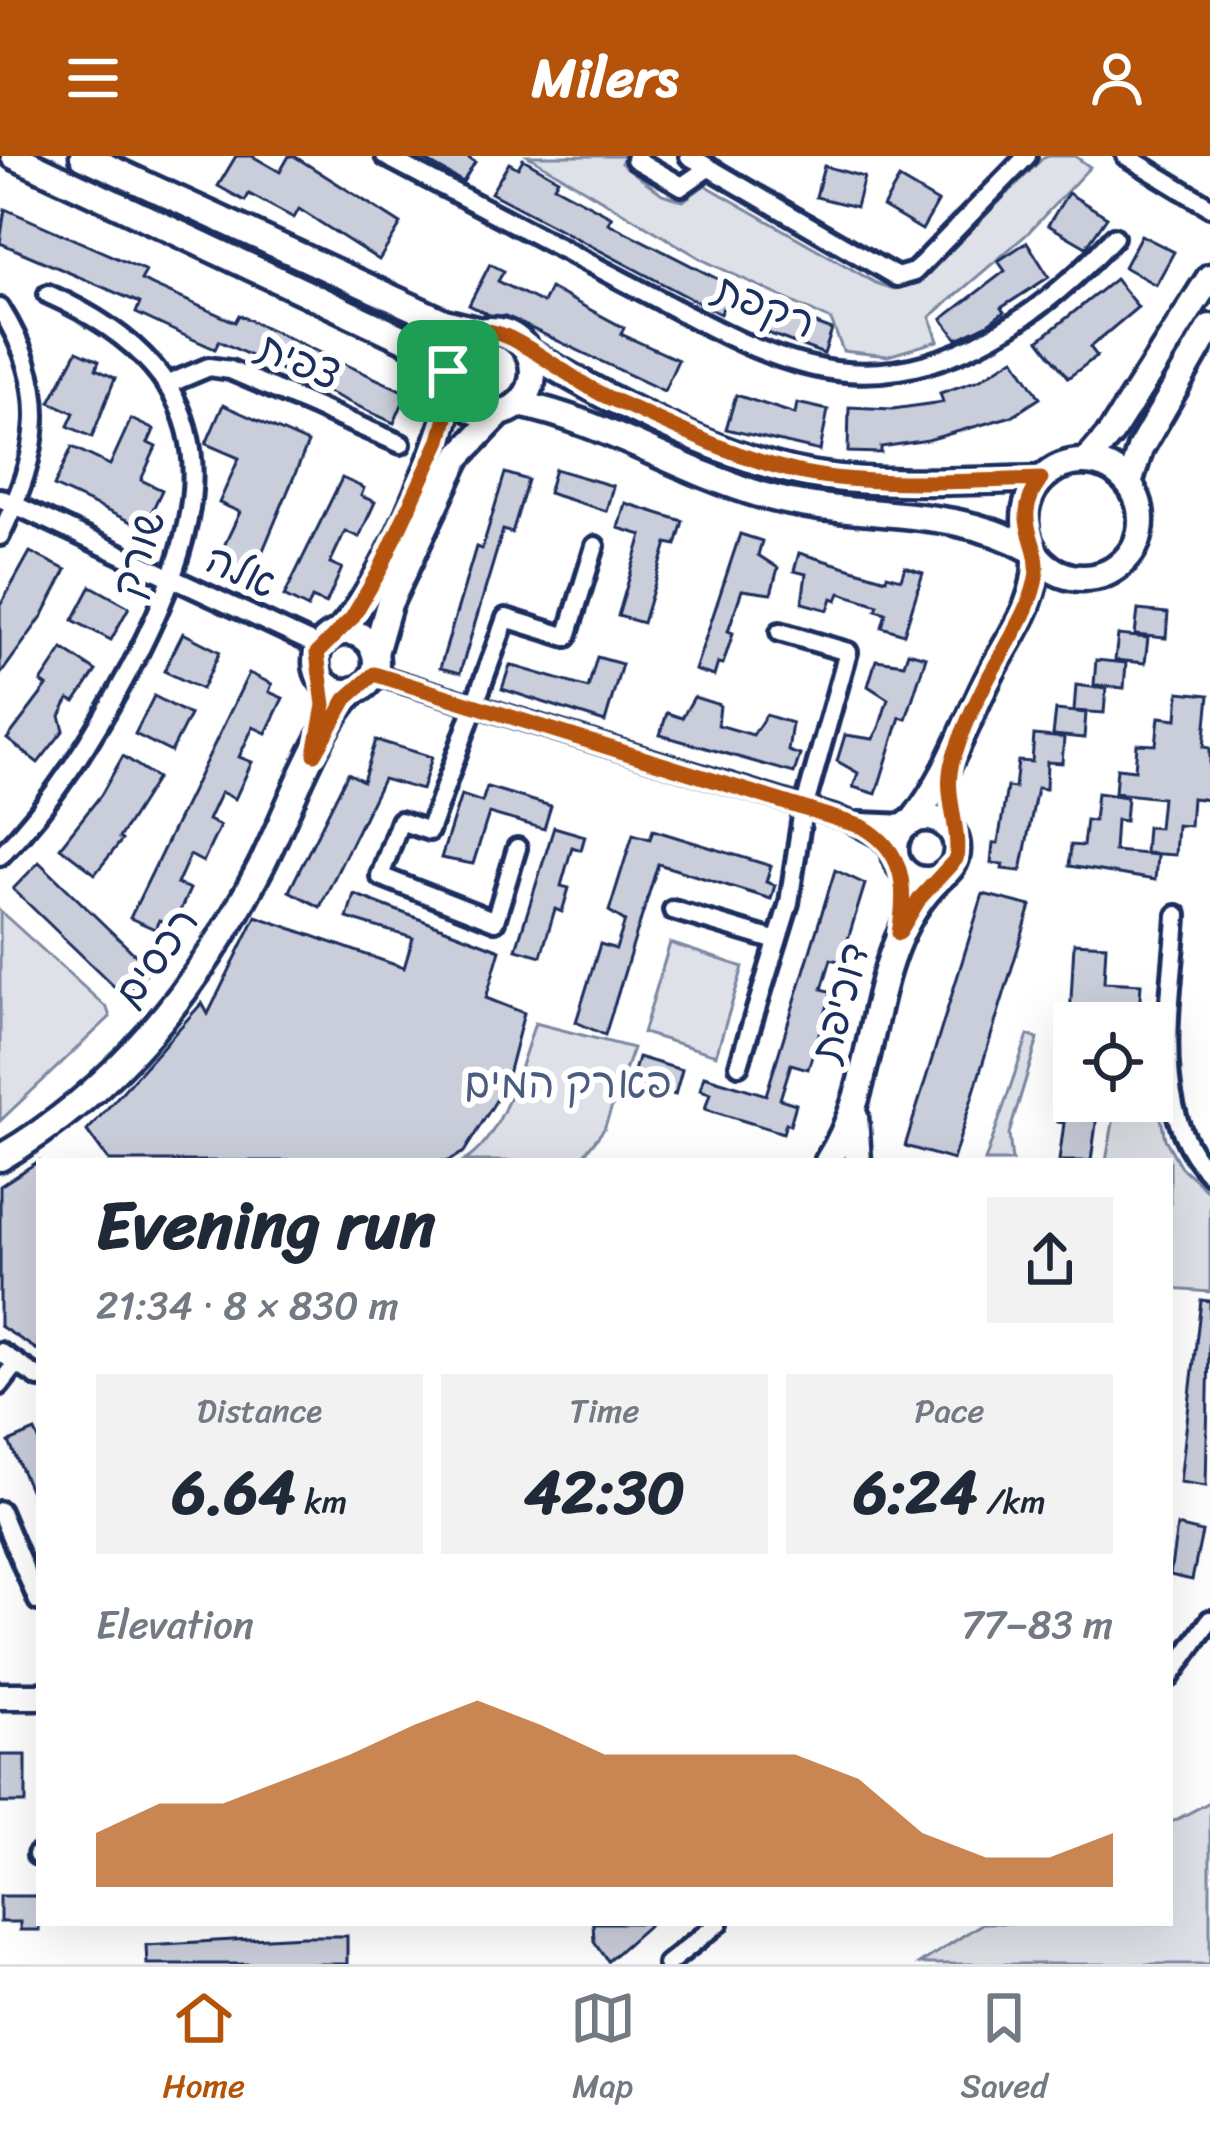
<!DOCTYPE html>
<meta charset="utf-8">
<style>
body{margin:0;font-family:Sriracha,"Playpen Sans Hebrew",sans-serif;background:#f2f2f3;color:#1f2937;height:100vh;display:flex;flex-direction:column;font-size:45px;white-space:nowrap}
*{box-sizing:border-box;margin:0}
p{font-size:39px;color:#747a83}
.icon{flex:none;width:66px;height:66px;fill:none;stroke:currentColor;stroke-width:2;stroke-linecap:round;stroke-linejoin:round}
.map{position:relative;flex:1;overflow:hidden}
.details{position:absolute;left:36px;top:1002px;width:1137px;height:768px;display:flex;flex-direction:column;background:#fff;border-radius:0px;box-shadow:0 12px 48px #0002}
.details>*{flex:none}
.tools{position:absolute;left:1053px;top:846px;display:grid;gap:24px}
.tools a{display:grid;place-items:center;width:120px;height:120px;border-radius:0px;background:#fff;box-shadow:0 12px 48px #0002;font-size:60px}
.pin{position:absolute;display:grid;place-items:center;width:102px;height:102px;color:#fff;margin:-51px;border-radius:24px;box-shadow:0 6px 18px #0006}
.round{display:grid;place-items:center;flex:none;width:126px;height:126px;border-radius:0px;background:#f2f2f3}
.overview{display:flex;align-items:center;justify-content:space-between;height:204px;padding:0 60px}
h1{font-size:66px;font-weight:800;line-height:90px}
.stats{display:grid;grid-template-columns:repeat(3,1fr);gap:18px;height:204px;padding:12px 60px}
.stats div{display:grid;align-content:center;border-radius:0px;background:#f2f2f3;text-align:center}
.stats b{font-size:60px;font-weight:800}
.stats small{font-size:33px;font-weight:400}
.stats p{font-size:33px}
.chart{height:336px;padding:24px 60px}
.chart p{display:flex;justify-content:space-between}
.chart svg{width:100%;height:216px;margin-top:12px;fill:#b45309;opacity:.7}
header{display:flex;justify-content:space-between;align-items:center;height:156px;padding:0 60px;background:#b45309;color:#fff;font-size:54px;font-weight:800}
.dock{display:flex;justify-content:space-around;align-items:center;height:168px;border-top:3px solid #e0e1e3;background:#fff;font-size:33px;color:#747a83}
.dock a{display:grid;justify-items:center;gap:6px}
.dock .active{color:#b45309}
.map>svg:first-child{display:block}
.green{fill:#dee1e7;stroke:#7c88a2;stroke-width:3}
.building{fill:#caceda;stroke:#1b2f5e;stroke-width:3}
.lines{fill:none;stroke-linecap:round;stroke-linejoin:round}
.street-casing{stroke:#1b2f5e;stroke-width:26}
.secondary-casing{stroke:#1b2f5e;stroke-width:33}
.street{stroke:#fff;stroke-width:16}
.secondary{stroke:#fff;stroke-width:24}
.route-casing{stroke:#fff;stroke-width:24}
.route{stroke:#b45309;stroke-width:15}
.labels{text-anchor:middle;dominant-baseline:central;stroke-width:12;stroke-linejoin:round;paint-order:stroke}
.street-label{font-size:42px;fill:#1b2f5e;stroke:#fff}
.park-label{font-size:42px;fill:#4c5c80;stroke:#fff}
</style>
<header><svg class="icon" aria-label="menu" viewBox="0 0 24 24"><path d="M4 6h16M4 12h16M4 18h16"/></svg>Milers<svg class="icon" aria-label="person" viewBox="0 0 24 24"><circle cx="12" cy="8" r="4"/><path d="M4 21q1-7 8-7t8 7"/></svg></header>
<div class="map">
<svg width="1210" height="1808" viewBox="0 0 1210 1808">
<rect width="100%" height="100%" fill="#fff"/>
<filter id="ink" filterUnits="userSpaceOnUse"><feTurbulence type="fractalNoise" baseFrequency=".00833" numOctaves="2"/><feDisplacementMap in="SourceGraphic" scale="24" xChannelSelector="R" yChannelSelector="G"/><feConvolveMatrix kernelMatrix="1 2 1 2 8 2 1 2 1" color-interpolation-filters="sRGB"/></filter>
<g filter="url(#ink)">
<g class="green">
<path d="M528 0H625L621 7 662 38 683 45 705 29 876 127 894 133 921 124 1045 0H1075L1090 11 1026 79 930 161 938 185 888 200 843 195 831 164 705 105Z"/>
<path d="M0 755 107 852 110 861 0 965Z"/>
<path d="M670 787 743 811 716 899 643 877Z"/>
<path d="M535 867 633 892 604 973 579 1005H464C503 982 521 908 535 867Z"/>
<path d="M1028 879 1038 883 1009 978 1012 1005H985Z"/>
<path d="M1152 915 1165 983 1181 1011 1210 1037V1136L1170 1133V1005H1106L1117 945H1152Z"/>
<path d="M1210 1646V1808H919L983 1767H1170V1667Z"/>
</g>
<g class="building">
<path d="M236 0H252L280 16 289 0H294L401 68 379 104 299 53 294 62 249 38 245 45 218 30Z"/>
<path d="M417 0H465L475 6 463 26Z"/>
<path d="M523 3 558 23 554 30 612 61 608 67 733 131 720 158 491 37 509 7 518 12Z"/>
<path d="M824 10 864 21 856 51 816 41Z"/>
<path d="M899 23 938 46 922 74 883 51Z"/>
<path d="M1068 37 1107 61 1086 91 1048 69Z"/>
<path d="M5 53 146 115 141 124 235 166 239 159 407 237 394 267 219 185 215 193 179 177 136 157 140 147 0 87Z"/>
<path d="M1141 79 1174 96 1156 129 1124 111Z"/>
<path d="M1027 86 1049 121 1001 152 1004 156 988 168 957 183 942 163 1005 115 998 105Z"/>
<path d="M490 108 504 115 498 125 543 147 550 132 624 172 621 178 678 204 664 235 505 160 502 165 469 149Z"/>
<path d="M1115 123 1138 151 1090 191 1097 200 1068 222 1039 184Z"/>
<path d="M774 152 832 174 824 198 765 176Z"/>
<path d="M77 195 99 205 96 213 115 222 92 281 68 270 74 257 50 246Z"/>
<path d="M1014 202 1040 242 1012 260 928 284 881 291V297L848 296 849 251 893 253 943 246 940 237 979 224Z"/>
<path d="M736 239 795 258 797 247 828 254 820 295 726 273Z"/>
<path d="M223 249 308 287 251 423 216 407 240 356 219 347 239 302 206 288Z"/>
<path d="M131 263 154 274 148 287 156 291 141 324 162 334 144 372 54 330 72 291 110 309Z"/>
<path d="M555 313 613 330 606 355 548 337Z"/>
<path d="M505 317 528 324 512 377 503 374 460 517 440 512 476 391 482 393Z"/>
<path d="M342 322 364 332 361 340 375 346 359 381 345 375 330 407 342 412 326 448 312 442 308 452 284 440Z"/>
<path d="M625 347 683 365 676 389 667 387 643 467 618 460 642 379 618 372Z"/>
<path d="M740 378 762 385 758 399 778 412 771 438 742 434 728 475 733 477 723 508 718 507 714 520 695 514Z"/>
<path d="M30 396 66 414 43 459 0 519V450Z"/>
<path d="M799 397 886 423 887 419 901 423 905 411 923 417 904 478 882 471 886 457 876 454 878 449 840 437 837 444 832 442 828 454 802 447 806 418 794 415Z"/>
<path d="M91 430 129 451 111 484 73 464Z"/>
<path d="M1138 454 1168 457 1166 482 1135 479Z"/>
<path d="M183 477 220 496 202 533 164 515Z"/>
<path d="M1118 479 1148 482 1145 507 1115 504Z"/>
<path d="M63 493 96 515 75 546 69 543 60 560 64 574 38 607 7 583 47 530 41 526Z"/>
<path d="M908 496 926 501 906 563 900 561 876 638 853 631 858 617 837 605 845 579 873 583 879 572 888 543 868 530 876 504 904 508Z"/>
<path d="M597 501 622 508 605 566 502 533 510 509 588 532Z"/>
<path d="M1096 504 1126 507 1124 532 1094 529Z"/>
<path d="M249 517 272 528 269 536 283 542 266 577 253 571 239 601 252 606 235 643 221 636 208 664 220 670 203 706 190 699 177 728 190 733 173 770 159 764 155 773 130 762Z"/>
<path d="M1076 529 1106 533 1104 557 1074 555Z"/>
<path d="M1179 536 1209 539 1204 591 1210 592V644L1192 642 1190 670 1177 669 1175 699 1145 697 1147 671 1159 672 1162 642 1115 637 1117 612 1135 614 1137 588 1156 589 1159 561 1177 563Z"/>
<path d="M154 540 190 559 171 596 135 578Z"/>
<path d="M694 541 720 549 718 569 753 579 766 559 792 567 788 595 800 599 794 617 660 579 667 557 682 562Z"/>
<path d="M1056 554 1086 557 1084 582 1053 579Z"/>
<path d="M1034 579 1064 582 1062 607 1047 606 1046 633 1037 632 1021 715 1002 713 1003 708 991 707 993 687H998L1007 631 1015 632 1018 605 1032 606Z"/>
<path d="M376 584 432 601 422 634 383 623 320 751 289 735 348 617 363 625Z"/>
<path d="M123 600 157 622 119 682 122 684 95 718 60 691 101 639Z"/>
<path d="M487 631 551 650 544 673 489 657 473 708 441 702 461 639 482 646Z"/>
<path d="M1097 637 1127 641 1125 665 1116 664 1114 695 1157 699 1155 724 1069 710 1071 689 1083 690 1086 664 1094 665Z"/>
<path d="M554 671 585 680 581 694 572 691 561 730 569 732 562 756 555 753 541 800 516 793Z"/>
<path d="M653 674 771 710 766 726 775 729 771 743 658 708 605 879 576 866 600 788 616 793 625 765 609 755 633 678 650 683Z"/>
<path d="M39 706 150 813 124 840 13 733Z"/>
<path d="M835 714 865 728 841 806 831 803 822 833 832 836 808 913 791 908 780 943 796 948 790 969 786 967 783 977 705 953 710 937 700 934 704 920 766 939Z"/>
<path d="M354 738 500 794 486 842 524 857 505 930 464 996 448 1005H109L87 975 202 847 208 858 256 760 404 812 413 782 347 762Z"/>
<path d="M983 738 1031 750 953 1004 905 990Z"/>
<path d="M1074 787 1106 789 1104 826 1141 828 1139 857 1104 855V865L1070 863Z"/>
<path d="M638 901 682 914 675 939 631 926Z"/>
<path d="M1061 945H1099L1091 1005H1059L1064 967 1058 966Z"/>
<path d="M39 1005V1195L0 1170V1030Z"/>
<path d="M1201 1144 1210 1145 1206 1330 1180 1326Z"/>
<path d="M35 1275 39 1284V1354L9 1286Z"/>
<path d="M1177 1370 1202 1376 1192 1424 1170 1419Z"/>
<rect x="0" y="1599" width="26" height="48"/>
<path d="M0 1740H39V1774H20V1766H0Z"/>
<path d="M593 1767H651L608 1805 594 1785Z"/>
<path d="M304 1780H347V1808H147L146 1789Z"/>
</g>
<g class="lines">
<g class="street-casing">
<g id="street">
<path d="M385 0C465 42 546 84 627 127 694 161 769 210 846 216 950 225 1048 154 1114 81"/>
<path d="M637 0 635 3 682 30 708 12"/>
<path d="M689 0 897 121 914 116 1027 0"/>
<path d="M1126 0 1210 51"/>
<path d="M0 152C52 235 41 294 0 380"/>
<path d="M166 229 209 211 230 214 401 288"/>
<path d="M0 342 320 491"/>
<path d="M374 518 847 664 879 681 896 699"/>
<path d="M859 666 908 668"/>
<path d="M517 692 495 765 380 720 400 665 429 675 506 462 567 481 595 390"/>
<path d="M0 700C54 645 95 579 131 511 213 353 238 223 48 138"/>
<path d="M673 754 777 785"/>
<path d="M1177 759C1173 838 1147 958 1210 1018"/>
<path d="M739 909 789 747 802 660 848 496 780 476"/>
<path d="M0 1196 39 1222"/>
<path d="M0 1229 17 1207"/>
<path d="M0 1355 38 1445"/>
<path d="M1170 1521 1210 1464"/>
<path d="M37 1699H39"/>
<path d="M667 1808 719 1767"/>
</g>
</g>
<g class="secondary-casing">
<g id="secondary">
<path d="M14 0 423 192 448 215"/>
<path d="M83 0 444 166 480 175"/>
<circle cx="491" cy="216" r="42"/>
<path d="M528 196C605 242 721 303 809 318 884 330 966 325 1041 323"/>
<path d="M519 248C604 265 679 315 762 339 853 366 948 346 1032 394"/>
<circle cx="1083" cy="364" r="58"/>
<path d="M1086 306 1111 277 1210 121"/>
<path d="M1129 328 1140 293 1210 171"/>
<path d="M339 476C387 423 434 305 453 236"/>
<circle cx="346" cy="506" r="30"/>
<path d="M375 497 389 448 458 301 499 258"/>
<circle cx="926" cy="693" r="31"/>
<path d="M912 666C948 621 964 570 990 519 1010 479 1038 447 1036 400"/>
<path d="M855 960 858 1005"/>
<path d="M0 1002C115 936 200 830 260 712 288 658 313 578 354 534"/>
<path d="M828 1005C885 917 861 797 941 721"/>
<path d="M0 1540H39"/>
</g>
</g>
<use href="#street" class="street"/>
<use href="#secondary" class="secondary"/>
</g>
</g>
<g class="lines" filter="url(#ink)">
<g class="route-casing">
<path id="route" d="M480 175C512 171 571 225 607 241 670 268 735 303 803 317 872 331 970 325 1041 323 1007 370 1046 384 1035 427 1028 457 1010 483 995 510 978 539 964 571 953 603 942 637 961 670 956 703L920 742 899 777C907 732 905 695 863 671L374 518 346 543 315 598 324 549 317 497 352 462 379 416 440 284 453 236 449 204 461 185Z"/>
</g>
<use href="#route" class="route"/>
</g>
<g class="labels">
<g class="street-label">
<text transform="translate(765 150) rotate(22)">רקפת</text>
<text transform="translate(299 205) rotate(23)">צפית</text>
<text transform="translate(138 398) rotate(-72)">שורק</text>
<text transform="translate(241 415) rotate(25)">אלה</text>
<text transform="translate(156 801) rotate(-54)">רכסים</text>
<text transform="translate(840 846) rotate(-75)">דוכיפת</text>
</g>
<g class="park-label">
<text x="568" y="927">פארק המים</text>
</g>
</g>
</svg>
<div class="tools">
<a><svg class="icon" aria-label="locate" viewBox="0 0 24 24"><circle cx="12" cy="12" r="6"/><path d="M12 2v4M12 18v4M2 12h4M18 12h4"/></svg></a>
</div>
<div class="pin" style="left:448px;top:215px;background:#1e9e55"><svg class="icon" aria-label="arrive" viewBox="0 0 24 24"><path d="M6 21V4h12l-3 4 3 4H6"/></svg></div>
<section class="details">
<div class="overview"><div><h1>Evening run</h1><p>21:34 · 8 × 830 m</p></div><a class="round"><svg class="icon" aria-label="share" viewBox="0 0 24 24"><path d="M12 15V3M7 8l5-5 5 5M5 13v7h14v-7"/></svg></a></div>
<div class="stats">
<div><p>Distance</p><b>6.64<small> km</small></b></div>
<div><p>Time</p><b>42:30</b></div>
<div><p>Pace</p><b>6:24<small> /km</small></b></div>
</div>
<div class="chart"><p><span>Elevation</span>77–83 m</p>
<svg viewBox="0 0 160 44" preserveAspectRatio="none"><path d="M0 44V33L10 27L20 27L30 22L40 17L50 11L60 6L70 11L80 17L90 17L100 17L110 17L120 22L130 33L140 38L150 38L160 33V44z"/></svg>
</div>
</section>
</div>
<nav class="dock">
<a class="active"><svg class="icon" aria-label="home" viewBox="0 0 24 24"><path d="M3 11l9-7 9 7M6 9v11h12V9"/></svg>Home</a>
<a><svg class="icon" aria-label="map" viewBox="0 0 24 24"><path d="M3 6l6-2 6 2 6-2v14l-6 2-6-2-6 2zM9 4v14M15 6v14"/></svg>Map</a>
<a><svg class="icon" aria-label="saved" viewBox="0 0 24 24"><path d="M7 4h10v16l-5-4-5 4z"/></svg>Saved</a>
</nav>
